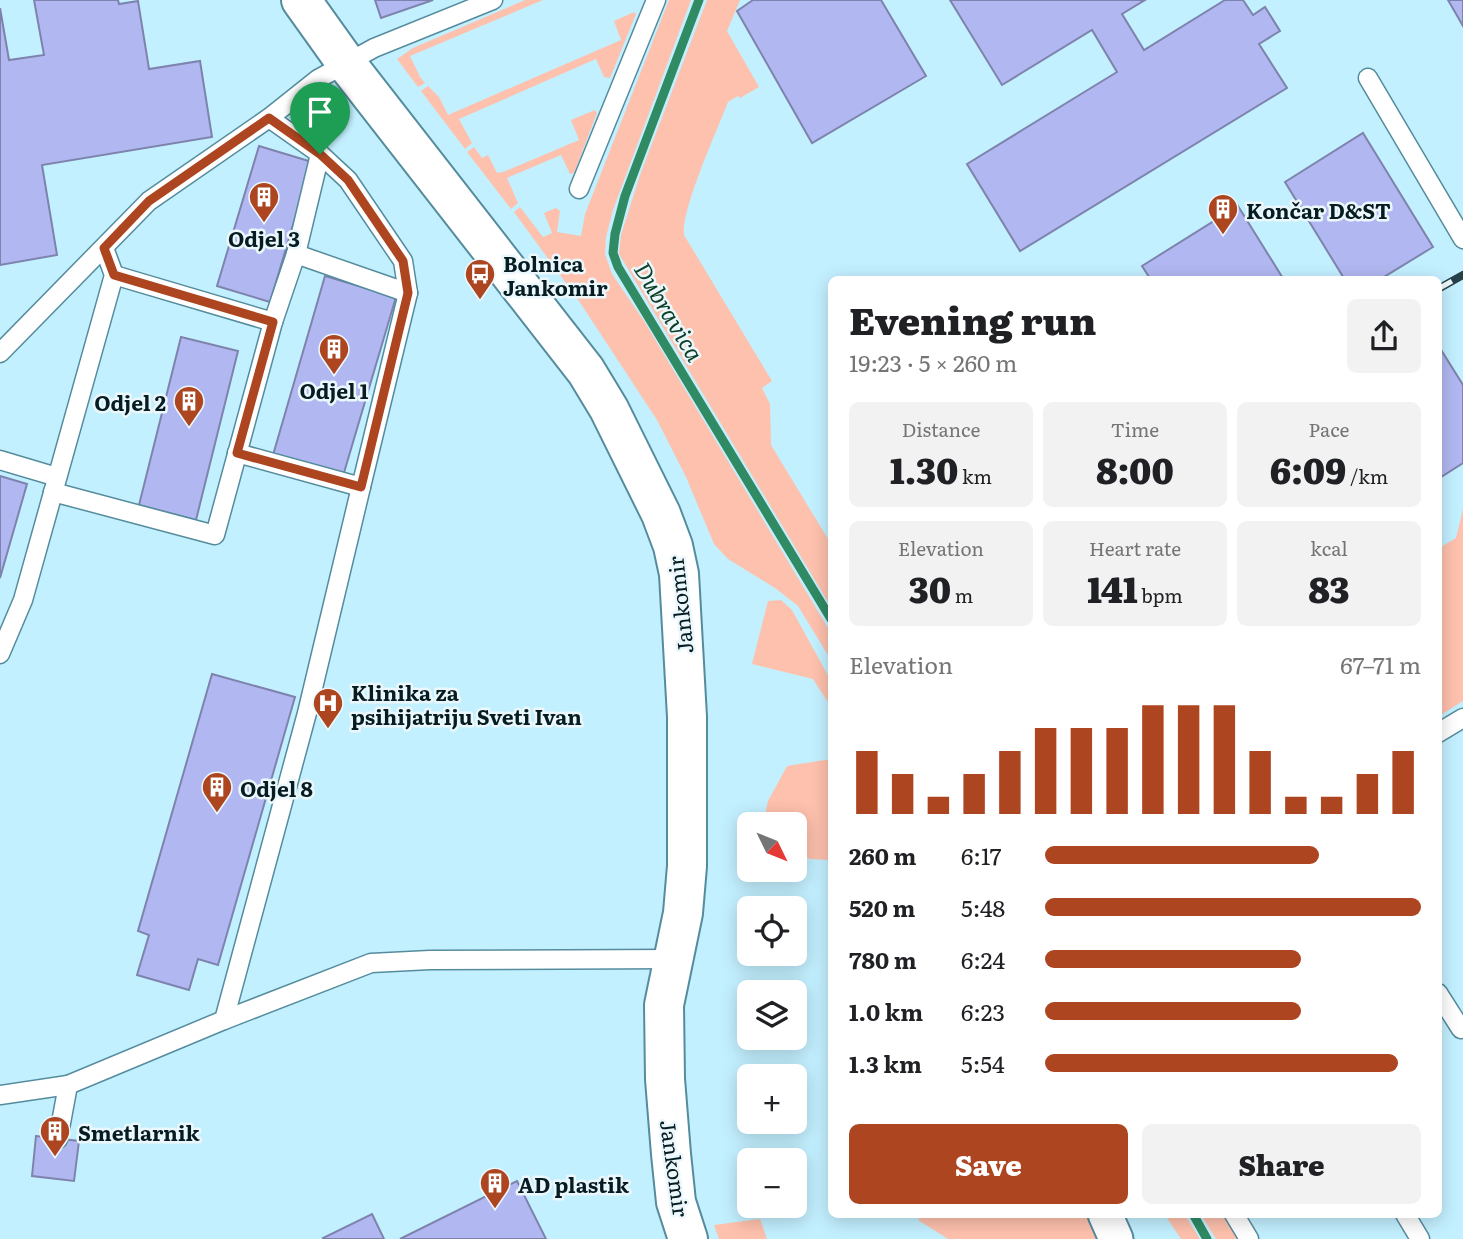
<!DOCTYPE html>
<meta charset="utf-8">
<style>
body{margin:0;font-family:Literata,serif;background:#f2f2f2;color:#202124;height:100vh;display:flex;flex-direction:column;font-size:26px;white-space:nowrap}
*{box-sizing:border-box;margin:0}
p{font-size:23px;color:#757577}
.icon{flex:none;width:38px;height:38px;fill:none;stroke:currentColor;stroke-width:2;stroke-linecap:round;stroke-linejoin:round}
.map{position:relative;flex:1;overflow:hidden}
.panel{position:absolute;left:828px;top:276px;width:614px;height:942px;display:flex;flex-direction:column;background:#fff;border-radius:10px;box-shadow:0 4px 18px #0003}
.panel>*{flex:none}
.needle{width:46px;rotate:133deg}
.controls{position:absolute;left:737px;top:812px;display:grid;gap:14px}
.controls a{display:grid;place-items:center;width:70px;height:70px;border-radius:10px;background:#fff;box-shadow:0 4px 18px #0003;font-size:35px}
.pin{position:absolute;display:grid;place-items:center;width:60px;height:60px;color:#fff;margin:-72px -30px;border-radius:50% 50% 50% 0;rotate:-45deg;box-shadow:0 0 7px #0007}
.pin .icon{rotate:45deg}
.round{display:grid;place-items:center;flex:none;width:74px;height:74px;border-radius:10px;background:#f2f2f2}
.head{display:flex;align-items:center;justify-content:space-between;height:119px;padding:0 21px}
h1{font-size:38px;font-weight:800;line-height:52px}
.figures{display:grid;grid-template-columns:repeat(3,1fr);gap:10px;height:119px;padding:7px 21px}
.figures div{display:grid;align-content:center;border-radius:10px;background:#f2f2f2;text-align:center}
.figures b{font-size:35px;font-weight:800}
.figures small{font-size:19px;font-weight:400}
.figures p{font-size:19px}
.chart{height:196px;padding:14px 21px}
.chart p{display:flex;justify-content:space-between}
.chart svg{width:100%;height:126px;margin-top:7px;stroke:#ac4520;stroke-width:6}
.button{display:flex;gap:14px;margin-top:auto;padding:14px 21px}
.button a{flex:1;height:80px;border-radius:10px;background:#ac4520;color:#fff;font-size:28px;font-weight:800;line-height:80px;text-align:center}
.button a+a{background:#f2f2f2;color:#202124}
ul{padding:0 21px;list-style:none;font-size:23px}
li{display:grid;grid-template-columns:112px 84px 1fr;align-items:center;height:52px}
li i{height:18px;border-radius:9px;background:#ac4520}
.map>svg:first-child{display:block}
.green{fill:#fec1ad}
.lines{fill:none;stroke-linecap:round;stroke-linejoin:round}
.stream{stroke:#308a64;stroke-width:9}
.building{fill:#b1b8f1;stroke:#7e83ad;stroke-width:2}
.service-casing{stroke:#558c9d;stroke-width:21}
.minor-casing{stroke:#558c9d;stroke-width:37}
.tertiary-casing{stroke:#558c9d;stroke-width:42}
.service{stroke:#fff;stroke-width:18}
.minor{stroke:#fff;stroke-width:33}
.tertiary{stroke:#fff;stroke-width:38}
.rail-casing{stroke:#254048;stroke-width:8}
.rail{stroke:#ecf7fb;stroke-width:5;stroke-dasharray:16;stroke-linecap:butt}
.route-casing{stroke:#fff;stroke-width:14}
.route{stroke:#ac4520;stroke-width:9}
.labels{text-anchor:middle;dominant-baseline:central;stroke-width:5;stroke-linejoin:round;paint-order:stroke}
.poi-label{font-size:21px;font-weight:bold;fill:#051c22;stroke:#ecf7fb;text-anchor:start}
.street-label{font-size:21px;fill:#051c22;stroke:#ecf7fb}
.water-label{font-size:23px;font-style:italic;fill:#0e4029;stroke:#ecf7fb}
</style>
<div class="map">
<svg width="1463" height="1239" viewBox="0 0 1463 1239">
<rect width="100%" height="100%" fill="#c3f0ff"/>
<g class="green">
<path d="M525 0H543L410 56 420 77 425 83 418 87 397 59 413 48Z"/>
<path d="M669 0H691L613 210 606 237 605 254 612 274 644 321 831 633V660L798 606 775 588 728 559 714 544 686 477 657 420 579 301 514 212 520 207 543 237 552 233 544 213 556 208 560 211 557 232 581 236 585 214Z"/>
<path d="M707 0H740L727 31 759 87 740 98 738 96 728 102C717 131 681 209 684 235L772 381 762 388 770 404 771 445 831 544V607L619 254 621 235 640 175Z"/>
<path d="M634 12 636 14 610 78 604 77 596 59 459 119 472 143 465 149 421 91 428 86 439 97 448 115 621 40 614 21Z"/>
<path d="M595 110 597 113 574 173 570 174 561 155 507 178 518 203 511 209 467 152 474 147 482 158 488 155 497 173 503 172 579 140 571 120Z"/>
<path d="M1463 509V701L1439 716V548L1456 538Z"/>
<path d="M781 600 792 610 831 681V707L813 679 752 664 768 601Z"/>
<path d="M831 759V860L810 859 795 852 794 824H763L768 801 787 766Z"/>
<path d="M922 1214 1094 1215 1105 1239H948L918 1220Z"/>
<path d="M1165 1215H1185L1200 1239H1181Z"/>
<path d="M1201 1215H1225L1240 1239H1216Z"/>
<path d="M760 1219 767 1239H719L714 1225Z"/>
</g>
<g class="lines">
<g class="stream">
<path d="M699 0 625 196 615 234 613 253 618 267 831 619"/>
<path d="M1193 1214 1207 1239"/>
</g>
</g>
<g class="building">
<path d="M34 0H118L119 4 138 1 149 69 200 61 212 137 42 165 57 255 0 265V8L9 60 44 55Z"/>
<path d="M375 0H433L381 18Z"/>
<path d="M753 0H881L926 76 812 143 737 11Z"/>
<path d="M950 0H1145L1122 14 1144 50 1225 0H1243L1253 15 1265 7 1280 31 1259 44 1287 88 1020 251 967 164 1117 72 1092 30 1002 85Z"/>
<path d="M1448 0H1463V26Z"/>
<path d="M1363 133 1433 247 1379 280H1345L1285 182Z"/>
<path d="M259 146 312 162 270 302 217 286Z"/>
<path d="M1238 206 1284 280H1151L1142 266Z"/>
<path d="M325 276 396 297 343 476 273 455Z"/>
<path d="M181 337 238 351 196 520 139 505Z"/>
<path d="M1438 345 1463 385V463L1438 479Z"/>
<path d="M0 476 27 484 0 578Z"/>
<path d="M212 674 295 697 218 965 198 959 189 990 137 975 149 935 138 931Z"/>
<path d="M36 1136 79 1141 74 1181 32 1176Z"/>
<path d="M517 1181 546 1239H400Z"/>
<path d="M372 1214 384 1239H324L323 1238Z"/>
</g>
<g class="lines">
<g class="service-casing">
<g id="service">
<path d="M1368 78 1463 239"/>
<path d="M579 189 656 0"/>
<path d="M296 254 408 293"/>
<path d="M273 322 296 254 320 154"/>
<path d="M0 353 149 201 269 118 318 79 374 48 493 0"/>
<path d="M237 453 361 487 408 293 403 261 348 180 320 154 269 118"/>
<path d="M0 460 57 477"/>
<path d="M53 492 215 535 273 322 114 275"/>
<path d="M0 654 23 600 114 275 104 248"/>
<path d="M1438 733 1463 718"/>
<path d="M1438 993 1461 1029"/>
<path d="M224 1020 371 963 430 960 673 959"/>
<path d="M0 1095 68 1085"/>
<path d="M58 1139 68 1085 224 1020 307 713 361 487"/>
<path d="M1234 1214 1249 1239"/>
<path d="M1405 1214 1420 1239"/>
</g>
</g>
<g class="minor-casing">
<path id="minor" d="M1105 1214 1116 1239"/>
</g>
<g class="tertiary-casing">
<path id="tertiary" d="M301 0 346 63 586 371 609 409 661 514 673 546 679 574 687 717V866L683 913 664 1005 665 1079 671 1154 676 1202 688 1239"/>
</g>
<use href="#service" class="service"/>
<use href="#minor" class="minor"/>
<use href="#tertiary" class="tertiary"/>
<g class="rail-casing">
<path id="rail" d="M1438 289 1463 275"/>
</g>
<use href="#rail" class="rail"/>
</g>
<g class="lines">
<g class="route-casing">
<path id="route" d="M269 118 320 154 348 180 403 261 408 293 361 487 237 453 273 322 114 275 104 248 149 201Z"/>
</g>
<use href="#route" class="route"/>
</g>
<defs>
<g id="building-pin" transform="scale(1.575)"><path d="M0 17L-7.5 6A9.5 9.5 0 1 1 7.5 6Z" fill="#ac4520" stroke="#ecf7fb"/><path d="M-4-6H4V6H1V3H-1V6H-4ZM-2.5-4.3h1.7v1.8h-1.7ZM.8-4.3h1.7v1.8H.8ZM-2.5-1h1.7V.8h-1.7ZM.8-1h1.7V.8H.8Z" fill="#fff"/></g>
<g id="bus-pin" transform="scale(1.575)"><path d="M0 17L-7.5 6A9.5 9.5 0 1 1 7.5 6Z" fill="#ac4520" stroke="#ecf7fb"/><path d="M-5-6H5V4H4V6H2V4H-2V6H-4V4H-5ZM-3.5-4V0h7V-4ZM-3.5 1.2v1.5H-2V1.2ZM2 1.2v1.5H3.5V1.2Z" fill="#fff"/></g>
<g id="hospital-pin" transform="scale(1.575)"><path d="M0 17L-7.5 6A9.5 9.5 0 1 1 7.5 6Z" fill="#ac4520" stroke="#ecf7fb"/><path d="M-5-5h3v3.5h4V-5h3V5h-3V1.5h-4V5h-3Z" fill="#fff"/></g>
</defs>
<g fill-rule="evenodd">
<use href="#building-pin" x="264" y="197"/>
<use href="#building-pin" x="1223" y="209"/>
<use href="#bus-pin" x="480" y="274"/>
<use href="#building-pin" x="334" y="349"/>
<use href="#building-pin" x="189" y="401"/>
<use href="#hospital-pin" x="328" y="703"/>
<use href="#building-pin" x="217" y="787"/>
<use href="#building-pin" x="55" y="1131"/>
<use href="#building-pin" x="495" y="1183"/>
</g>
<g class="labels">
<g class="poi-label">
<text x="1246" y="209">Končar D&amp;ST</text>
<text x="264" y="237" text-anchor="middle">Odjel 3</text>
<text x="503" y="262">Bolnica<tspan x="503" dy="24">Jankomir</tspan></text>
<text x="334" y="389" text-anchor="middle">Odjel 1</text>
<text x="166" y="401" text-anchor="end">Odjel 2</text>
<text x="351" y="691">Klinika za<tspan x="351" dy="24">psihijatriju Sveti Ivan</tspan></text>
<text x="240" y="787">Odjel 8</text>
<text x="78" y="1131">Smetlarnik</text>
<text x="518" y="1183">AD plastik</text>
</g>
<g class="street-label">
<text transform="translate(679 605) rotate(-96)">Jankomir</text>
<text transform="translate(676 1168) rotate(82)">Jankomir</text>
</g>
<g class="water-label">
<text transform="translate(670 311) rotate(59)">Dubravica</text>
</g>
</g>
</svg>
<div class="controls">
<a><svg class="needle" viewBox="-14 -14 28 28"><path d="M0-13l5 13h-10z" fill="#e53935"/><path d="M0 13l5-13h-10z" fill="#757577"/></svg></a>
<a><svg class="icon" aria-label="locate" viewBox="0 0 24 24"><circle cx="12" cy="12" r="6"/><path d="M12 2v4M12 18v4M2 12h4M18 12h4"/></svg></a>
<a><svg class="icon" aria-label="layers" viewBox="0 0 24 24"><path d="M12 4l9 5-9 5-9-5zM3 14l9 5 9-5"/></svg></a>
<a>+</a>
<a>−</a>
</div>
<div class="pin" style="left:320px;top:154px;background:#1e9e55"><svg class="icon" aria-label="arrive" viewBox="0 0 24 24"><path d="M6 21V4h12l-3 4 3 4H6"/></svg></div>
<section class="panel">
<div class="head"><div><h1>Evening run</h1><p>19:23 · 5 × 260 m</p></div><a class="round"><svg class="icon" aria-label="share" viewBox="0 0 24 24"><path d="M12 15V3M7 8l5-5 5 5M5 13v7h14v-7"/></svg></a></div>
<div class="figures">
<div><p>Distance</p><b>1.30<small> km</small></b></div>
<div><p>Time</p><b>8:00</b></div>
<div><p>Pace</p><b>6:09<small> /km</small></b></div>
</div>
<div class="figures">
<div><p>Elevation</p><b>30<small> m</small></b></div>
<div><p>Heart rate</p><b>141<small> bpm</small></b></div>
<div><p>kcal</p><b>83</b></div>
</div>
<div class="chart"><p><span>Elevation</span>67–71 m</p>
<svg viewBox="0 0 160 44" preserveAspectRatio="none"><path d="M5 44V22M15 44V30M25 44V38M35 44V30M45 44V22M55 44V14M65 44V14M75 44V14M85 44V6M95 44V6M105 44V6M115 44V22M125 44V38M135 44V38M145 44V30M155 44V22"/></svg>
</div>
<ul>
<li><b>260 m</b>6:17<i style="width:73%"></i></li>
<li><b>520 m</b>5:48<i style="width:100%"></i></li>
<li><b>780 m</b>6:24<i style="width:68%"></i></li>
<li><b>1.0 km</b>6:23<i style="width:68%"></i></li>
<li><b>1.3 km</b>5:54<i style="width:94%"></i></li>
</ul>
<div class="button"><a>Save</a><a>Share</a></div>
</section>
</div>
